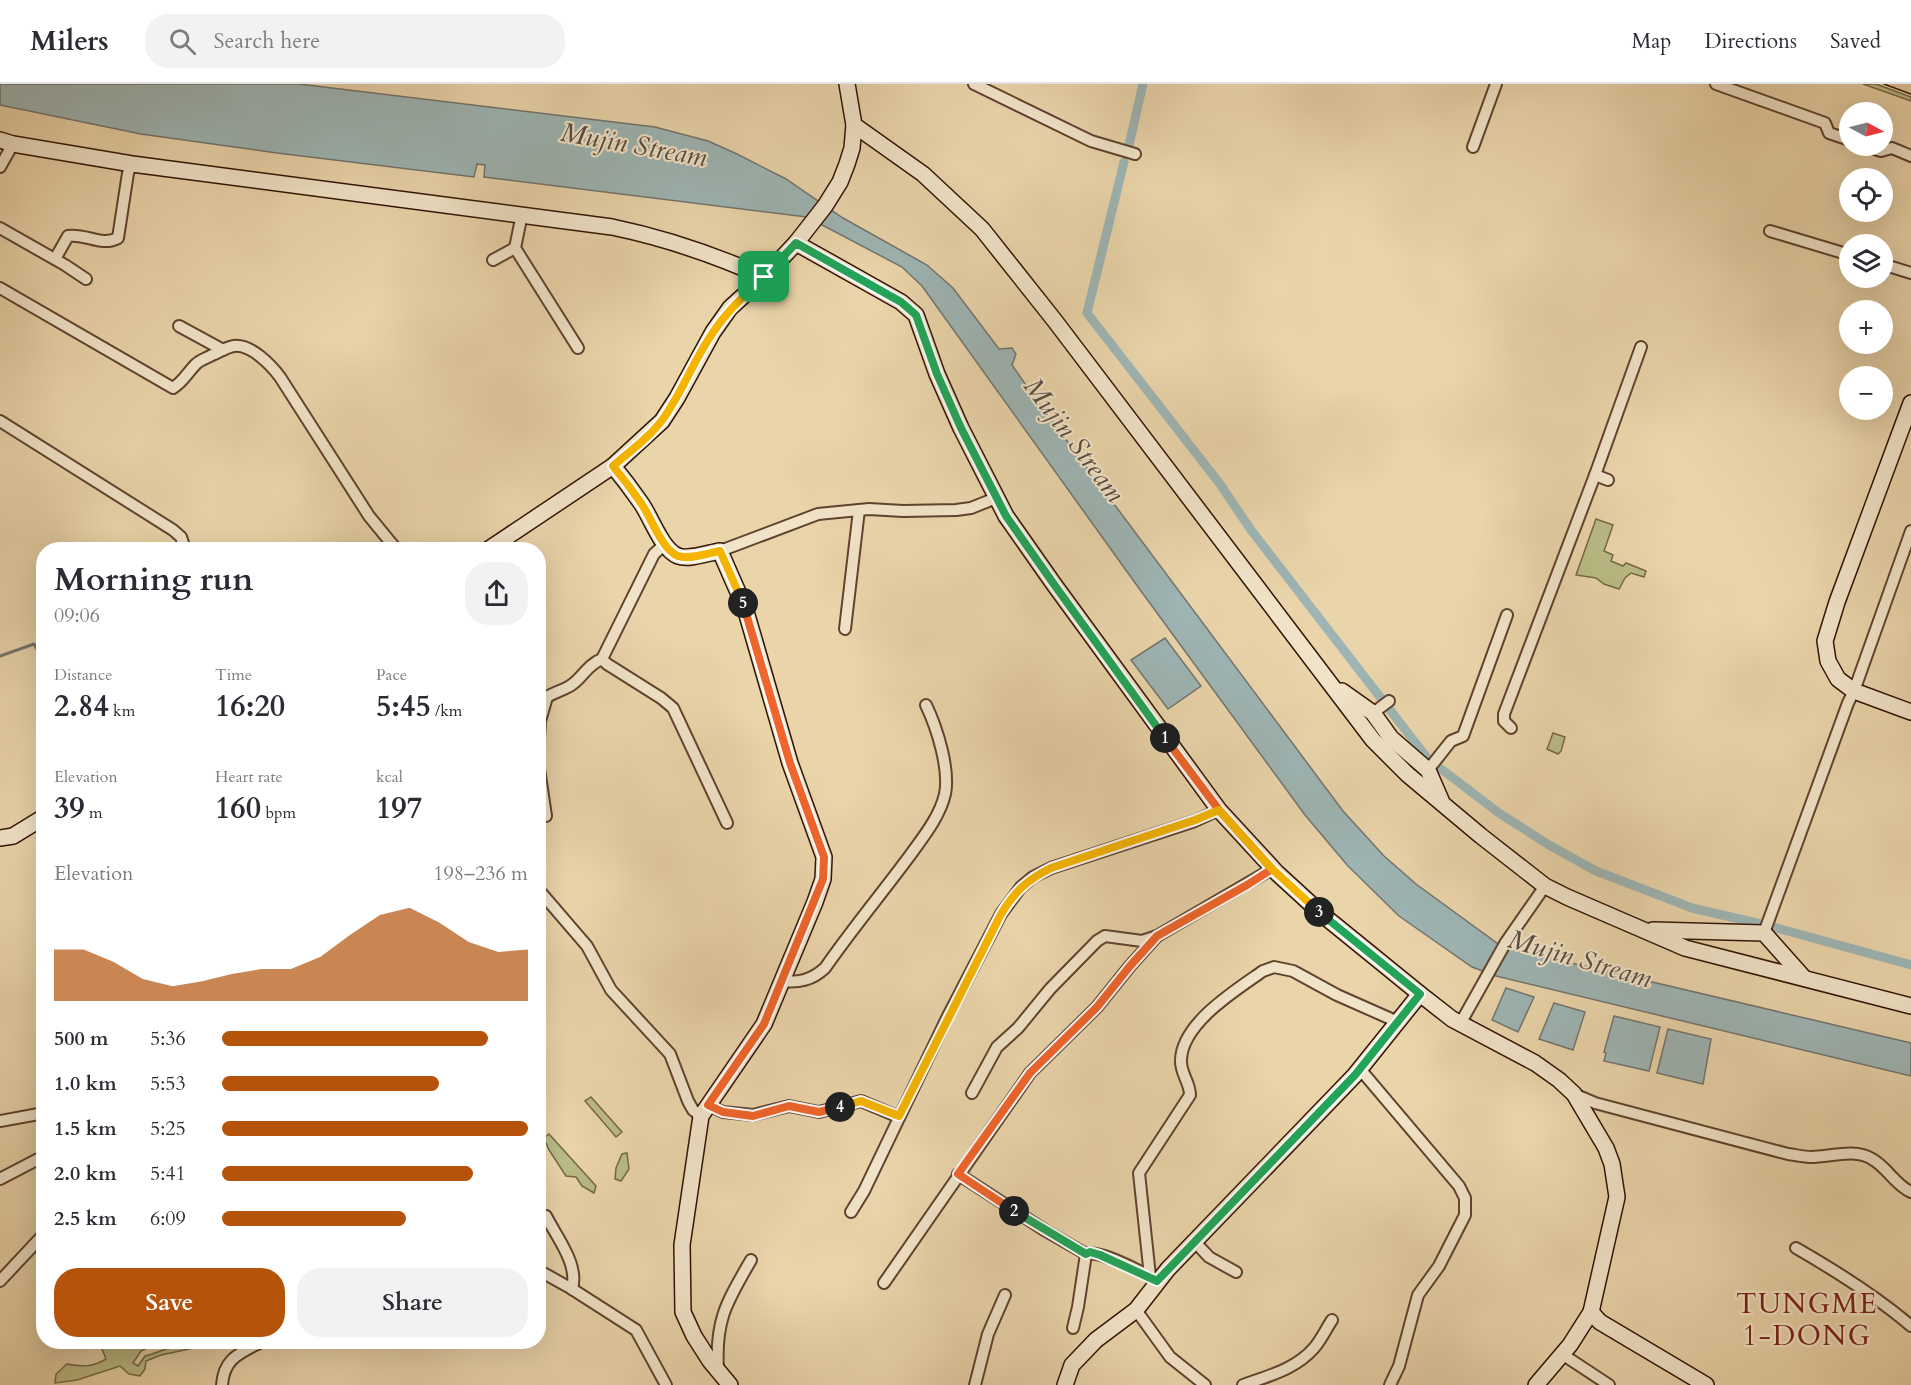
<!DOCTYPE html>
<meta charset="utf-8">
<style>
body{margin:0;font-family:Cardo,serif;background:#f2f2f3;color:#2b2b33;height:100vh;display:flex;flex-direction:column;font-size:22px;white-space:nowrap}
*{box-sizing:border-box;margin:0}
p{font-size:20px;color:#7c7c81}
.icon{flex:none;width:33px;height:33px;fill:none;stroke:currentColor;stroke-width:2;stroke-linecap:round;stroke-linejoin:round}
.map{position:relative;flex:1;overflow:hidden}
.sheet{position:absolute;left:36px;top:458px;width:510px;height:807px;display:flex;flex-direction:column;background:#fff;border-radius:24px;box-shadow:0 6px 24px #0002}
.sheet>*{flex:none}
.needle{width:39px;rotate:97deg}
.buttons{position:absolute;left:1839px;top:18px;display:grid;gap:12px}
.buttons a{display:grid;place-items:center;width:54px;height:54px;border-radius:50%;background:#fff;box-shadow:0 6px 24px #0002;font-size:30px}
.pin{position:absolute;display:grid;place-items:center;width:51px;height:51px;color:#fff;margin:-26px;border-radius:12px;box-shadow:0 3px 9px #0006}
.km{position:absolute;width:30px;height:30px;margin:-15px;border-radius:50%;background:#222;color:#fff;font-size:16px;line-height:30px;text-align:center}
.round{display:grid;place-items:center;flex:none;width:63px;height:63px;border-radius:24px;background:#f2f2f3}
.headline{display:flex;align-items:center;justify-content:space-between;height:102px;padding:0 18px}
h1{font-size:33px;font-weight:800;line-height:45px}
.metrics{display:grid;grid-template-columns:repeat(3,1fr);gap:9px;height:102px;padding:6px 18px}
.metrics div{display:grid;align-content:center}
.metrics b{font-size:30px;font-weight:800}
.metrics small{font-size:16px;font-weight:400}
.metrics p{font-size:16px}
.chart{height:168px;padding:12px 18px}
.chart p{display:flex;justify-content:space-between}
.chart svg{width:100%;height:108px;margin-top:6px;fill:#b45309;opacity:.7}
.primary-button{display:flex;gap:12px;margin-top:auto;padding:12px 18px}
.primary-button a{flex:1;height:69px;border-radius:24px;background:#b45309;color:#fff;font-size:24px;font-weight:800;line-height:69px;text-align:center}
.primary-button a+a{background:#f2f2f3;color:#2b2b33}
ul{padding:0 18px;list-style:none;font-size:20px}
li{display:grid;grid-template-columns:96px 72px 1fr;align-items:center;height:45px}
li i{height:15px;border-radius:8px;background:#b45309}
header{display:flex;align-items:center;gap:36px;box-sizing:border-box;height:84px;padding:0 30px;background:#fff;border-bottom:2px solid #e1e1e2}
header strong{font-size:28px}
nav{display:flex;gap:33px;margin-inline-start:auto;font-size:21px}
.search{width:420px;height:54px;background:#f2f2f3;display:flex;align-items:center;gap:15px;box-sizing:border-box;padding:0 21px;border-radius:24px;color:#7c7c81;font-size:22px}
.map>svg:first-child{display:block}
.green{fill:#babc86;stroke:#766845;stroke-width:1.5}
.water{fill:#9db5b4;stroke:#72746e;stroke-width:1.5}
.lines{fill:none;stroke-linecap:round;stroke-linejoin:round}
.stream{stroke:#72746e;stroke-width:3}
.canal{stroke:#9db5b4;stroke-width:9}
.street-casing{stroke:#5f432e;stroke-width:14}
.secondary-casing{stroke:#311304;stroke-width:18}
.street{stroke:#f1e3c8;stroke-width:10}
.secondary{stroke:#f1e3c8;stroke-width:15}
.tram{stroke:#311304;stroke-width:1.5}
.split-1-casing{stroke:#fff;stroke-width:12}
.split-2-casing{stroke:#fff;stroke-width:12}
.split-3-casing{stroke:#fff;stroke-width:12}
.split-4-casing{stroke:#fff;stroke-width:12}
.split-5-casing{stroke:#fff;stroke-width:12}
.split-6-casing{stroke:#fff;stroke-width:12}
.split-1{stroke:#22a559;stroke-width:8}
.split-2{stroke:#f0652b;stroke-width:8}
.split-3{stroke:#22a559;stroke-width:8}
.split-4{stroke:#f5b400;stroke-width:8}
.split-5{stroke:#f0652b;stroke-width:8}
.split-6{stroke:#f5b400;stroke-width:8}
.labels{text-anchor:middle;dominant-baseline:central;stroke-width:4.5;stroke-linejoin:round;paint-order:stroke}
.water-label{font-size:27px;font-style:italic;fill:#574c42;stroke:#f1e3c8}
.quarter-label{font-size:28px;letter-spacing:1.5px;fill:#7a1f14;stroke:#f1e3c8}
</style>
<header>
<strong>Milers</strong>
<div class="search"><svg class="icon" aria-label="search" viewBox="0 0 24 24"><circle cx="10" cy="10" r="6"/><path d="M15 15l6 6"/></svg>Search here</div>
<nav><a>Map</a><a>Directions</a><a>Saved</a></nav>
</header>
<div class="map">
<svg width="1911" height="1301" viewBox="0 0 1911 1301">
<rect width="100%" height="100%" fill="#ead4aa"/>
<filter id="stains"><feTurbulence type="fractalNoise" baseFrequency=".00333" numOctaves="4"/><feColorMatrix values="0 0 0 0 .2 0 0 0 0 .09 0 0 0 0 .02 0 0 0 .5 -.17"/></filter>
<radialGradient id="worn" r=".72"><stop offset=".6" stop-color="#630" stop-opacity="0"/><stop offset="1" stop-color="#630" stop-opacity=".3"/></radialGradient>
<g class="green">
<path d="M1863 0H1876L1911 13V17Z"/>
<path d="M1596 435 1613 441 1604 467 1613 471 1611 477 1623 482 1626 479 1646 487 1644 493 1631 489 1625 494 1619 505 1604 500 1596 494 1576 491Z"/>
<path d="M1553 649 1565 653 1561 667 1558 670 1547 665Z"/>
<path d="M591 1013 622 1048 616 1053 585 1017Z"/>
<path d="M549 1050 596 1102 594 1109 582 1102 576 1093 566 1092 549 1066 544 1054Z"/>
<path d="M627 1069 629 1085 621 1097 615 1095 616 1084 622 1070Z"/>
<path d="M140 1257H161L141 1267 133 1279 138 1282 145 1272C161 1268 184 1256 199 1258V1263L161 1271 146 1277 145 1285 140 1292 129 1290 120 1282 77 1296 55 1299 56 1290 67 1280C82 1283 93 1283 106 1275L102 1265 110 1258 134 1263Z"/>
</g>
<g class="water">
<path d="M0 0H299L655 43 708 57 737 70 786 95 843 134 927 181 953 204 999 265 1012 264 1016 270 1012 281 1032 310 1343 727 1384 772 1416 800 1497 859 1508 864 1911 959V992L1496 892 1472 883 1399 832 1348 782 1305 731 1138 503 922 202 902 183 807 133 484 93 485 81 477 80 474 93 277 69 141 50 0 21Z"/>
<path d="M1165 554 1201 602 1168 625 1131 576Z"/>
<path d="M1506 904 1534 913 1518 948 1492 936Z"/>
<path d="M1554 919 1585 928 1573 966 1539 955Z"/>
<path d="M1614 932 1660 943 1649 987 1604 977 1606 969 1604 968Z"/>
<path d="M1668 945 1711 955 1703 1000 1657 989Z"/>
</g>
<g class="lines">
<path class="stream" d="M0 572 34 560 44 578"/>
<g class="canal">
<path d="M1129 61 1143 0"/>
<path d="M1124 78 1087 229 1220 400 1251 446 1428 675 1499 729 1549 761 1596 787 1692 824 1761 840"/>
<path d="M1773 843 1911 881"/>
</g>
<g class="street-casing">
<g id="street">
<path d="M974 0 1091 57 1135 70"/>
<path d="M1716 0 1825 39 1829 49 1850 56"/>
<path d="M1865 62 1881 67 1892 64 1911 72"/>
<path d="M1473 63 1496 0"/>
<path d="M0 83 13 60"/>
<path d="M522 130 515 164 578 264"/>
<path d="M0 144 65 181 86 195"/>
<path d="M1770 147 1850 171"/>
<path d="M55 175 68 152C86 149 101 163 118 154L128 89 132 80"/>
<path d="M493 176 515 164"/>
<path d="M1882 180 1911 189"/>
<path d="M0 204 173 304C184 297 187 289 196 280 200 276 207 274 212 271 219 268 227 263 234 262 251 260 271 281 280 293L369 432 396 465"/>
<path d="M179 242 223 266"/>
<path d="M0 337 173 446 181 453 185 465"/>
<path d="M1595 391 1608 396"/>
<path d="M665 460 654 470 602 575 607 580 661 614 673 624 727 739"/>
<path d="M720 467 818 430 869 425 903 427 956 426 971 424 996 414"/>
<path d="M845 545 859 426"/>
<path d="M1373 629 1389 617"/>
<path d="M1511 644 1504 637V630L1595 391 1641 263"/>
<path d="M538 674 540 637 547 613C555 608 561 607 568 603 581 597 586 581 602 575"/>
<path d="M538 678 546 732"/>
<path d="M1428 686 1451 657 1463 652 1507 531"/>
<path d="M538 805 587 862 611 906 670 970 688 1017 693 1026 701 1032"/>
<path d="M1764 849 1848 619 1854 607 1911 447"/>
<path d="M782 897C799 899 812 896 825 884 852 845 883 808 911 770 924 752 940 732 945 710 950 685 937 644 926 621"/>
<path d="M1460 940 1506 858 1545 802"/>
<path d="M1360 985 1459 1102 1465 1114V1131L1439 1182 1418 1211 1399 1282 1390 1301"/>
<path d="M972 1009 997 963 1018 944 1050 905 1097 857 1105 852 1142 857 1157 852 1272 785"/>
<path d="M1574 1010 1595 1019 1788 1070C1796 1071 1804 1073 1811 1073 1831 1073 1854 1064 1872 1075 1887 1083 1895 1101 1911 1108"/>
<path d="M708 1021 723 1028 753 1031 789 1022 819 1028 861 1017 899 1033"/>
<path d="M0 1037 44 1029"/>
<path d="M958 1090 1046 1147 1086 1170"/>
<path d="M0 1095 44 1072"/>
<path d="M851 1128 864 1107 947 934 1001 830 1021 803 1033 793 1051 784 1195 737 1219 726"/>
<path d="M546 1132C557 1154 579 1180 572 1205"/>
<path d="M1194 1157 1209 1173 1236 1188"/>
<path d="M1796 1164C1836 1187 1876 1212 1911 1242"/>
<path d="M538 1186 572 1205 636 1246 666 1301"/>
<path d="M1157 1196 1150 1192 1139 1089 1190 1011C1190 998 1180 989 1181 976 1182 939 1236 906 1263 887L1274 883 1293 887 1337 911 1398 938"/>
<path d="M0 1197 44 1150"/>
<path d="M884 1199 1030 989 1097 923 1130 882 1157 852"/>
<path d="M1136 1226 1170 1273 1205 1301"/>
<path d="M1073 1244 1078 1223 1086 1170C1101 1166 1136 1186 1150 1192"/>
<path d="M1562 1270 1609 1301"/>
<path d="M718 1286C715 1235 727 1218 751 1176"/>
<path d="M222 1301C224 1273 241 1269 263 1257"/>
<path d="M975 1301 988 1250 1005 1211"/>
<path d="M1243 1301C1268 1292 1296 1285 1314 1264 1321 1256 1326 1245 1332 1236"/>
</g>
</g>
<g class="secondary-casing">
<g id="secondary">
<path d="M847 0 854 41 923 90 982 145 1055 237 1373 656 1407 690 1481 752 1545 802 1567 813 1685 864 1911 922"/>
<path d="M0 56 13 60 132 80 612 143C665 154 715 171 764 193"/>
<path d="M796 159 901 218 916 231 937 290 961 344 1006 432 1053 499 1219 726 1277 789 1324 832 1420 910 1452 935 1535 979 1559 996 1574 1010 1606 1064 1612 1080 1617 1113 1591 1228 1570 1261 1536 1301"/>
<path d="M1911 319 1837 518 1825 557 1828 577 1838 595 1854 607 1911 628"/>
<path d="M613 382C623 394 632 406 641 419 651 433 662 466 678 472 689 476 708 469 720 467L745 524 790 679 824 773 823 795 815 818 764 940 701 1032 682 1161 683 1228 694 1252 710 1277 730 1301"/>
<path d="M489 465 613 382 662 337 677 314 713 248 730 224 764 193 796 159 825 122 840 98 847 80 852 64 854 41"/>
<path d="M1342 607 1373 629 1391 654 1428 686 1441 716"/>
<path d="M0 754 13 752 44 733"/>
<path d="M1653 846 1764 849 1804 894"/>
<path d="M1591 1228 1600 1238 1706 1301"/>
<path d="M1065 1301 1072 1281 1096 1256 1136 1226 1168 1185 1355 991 1420 910"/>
</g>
</g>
<use href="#street" class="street"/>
<use href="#secondary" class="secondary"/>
<path class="tram" d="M1884 0 1911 10"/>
</g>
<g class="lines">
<g class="split-1-casing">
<path id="split-1" d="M764 193 796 159 901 218 916 231 937 290 961 344 1006 432 1053 499 1165 654"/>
</g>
<g class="split-2-casing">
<path id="split-2" d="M1014 1127 958 1090 1030 989 1097 923 1130 882 1157 852 1247 801 1272 785 1219 726 1165 654"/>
</g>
<g class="split-3-casing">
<path id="split-3" d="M1014 1127 1086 1170 1090 1168 1100 1171 1157 1197 1355 991 1420 910 1319 828"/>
</g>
<g class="split-4-casing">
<path id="split-4" d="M840 1023 861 1017 899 1032 1001 830C1015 807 1027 796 1051 784L1195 736 1219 726 1272 785 1319 828"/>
</g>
<g class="split-5-casing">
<path id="split-5" d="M743 519 790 679 824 773 823 795 764 940 708 1021 723 1028 753 1032 789 1022 819 1028 840 1023"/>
</g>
<g class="split-6-casing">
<path id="split-6" d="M743 519 720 467C708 469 689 476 678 472 662 466 651 433 641 419 632 406 623 394 613 382 630 367 650 353 663 335 683 307 694 275 714 247 728 226 746 210 764 193"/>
</g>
<use href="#split-1" class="split-1"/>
<use href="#split-2" class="split-2"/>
<use href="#split-3" class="split-3"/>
<use href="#split-4" class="split-4"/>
<use href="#split-5" class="split-5"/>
<use href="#split-6" class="split-6"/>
</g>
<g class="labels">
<g class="water-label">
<text transform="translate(634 61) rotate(10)">Mujin Stream</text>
<text transform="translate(1074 356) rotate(53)">Mujin Stream</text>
<text transform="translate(1580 875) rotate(16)">Mujin Stream</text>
</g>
<g class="quarter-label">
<text x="1807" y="1220">TUNGME<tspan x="1807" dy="32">1-DONG</tspan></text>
</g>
</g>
<rect width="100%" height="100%" filter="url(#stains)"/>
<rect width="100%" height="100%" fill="url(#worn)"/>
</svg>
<div class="buttons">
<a><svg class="needle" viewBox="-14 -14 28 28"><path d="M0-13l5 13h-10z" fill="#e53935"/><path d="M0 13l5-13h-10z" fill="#7c7c81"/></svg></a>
<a><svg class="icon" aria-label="locate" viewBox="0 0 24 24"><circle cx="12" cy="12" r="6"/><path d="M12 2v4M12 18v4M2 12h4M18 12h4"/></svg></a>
<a><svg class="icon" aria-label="layers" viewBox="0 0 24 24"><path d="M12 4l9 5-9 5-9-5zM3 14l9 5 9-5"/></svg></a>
<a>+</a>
<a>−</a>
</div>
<div class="pin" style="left:764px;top:193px;background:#1e9e55"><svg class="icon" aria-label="arrive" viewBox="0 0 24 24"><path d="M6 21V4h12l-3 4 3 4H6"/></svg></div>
<b class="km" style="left:1165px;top:654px">1</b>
<b class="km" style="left:1014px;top:1127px">2</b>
<b class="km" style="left:1319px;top:828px">3</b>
<b class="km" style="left:840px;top:1023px">4</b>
<b class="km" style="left:743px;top:519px">5</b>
<section class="sheet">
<div class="headline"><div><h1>Morning run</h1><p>09:06</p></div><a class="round"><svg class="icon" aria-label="share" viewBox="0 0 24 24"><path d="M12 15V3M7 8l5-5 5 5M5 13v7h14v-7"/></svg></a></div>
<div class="metrics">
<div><p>Distance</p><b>2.84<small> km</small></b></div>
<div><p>Time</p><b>16:20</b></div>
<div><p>Pace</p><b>5:45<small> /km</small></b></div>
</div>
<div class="metrics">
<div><p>Elevation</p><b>39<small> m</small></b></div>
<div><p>Heart rate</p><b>160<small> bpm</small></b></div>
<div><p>kcal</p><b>197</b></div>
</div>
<div class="chart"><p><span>Elevation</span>198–236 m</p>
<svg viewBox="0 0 160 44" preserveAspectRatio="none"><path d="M0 44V23L10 23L20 28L30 35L40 38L50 36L60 33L70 31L80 31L90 26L100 17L110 9L120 6L130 12L140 20L150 24L160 23V44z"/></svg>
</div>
<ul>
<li><b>500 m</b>5:36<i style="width:87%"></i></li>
<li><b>1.0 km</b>5:53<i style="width:71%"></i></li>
<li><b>1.5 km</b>5:25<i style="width:100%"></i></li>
<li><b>2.0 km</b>5:41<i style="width:82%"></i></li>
<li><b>2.5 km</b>6:09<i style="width:60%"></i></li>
</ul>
<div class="primary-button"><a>Save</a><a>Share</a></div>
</section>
</div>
